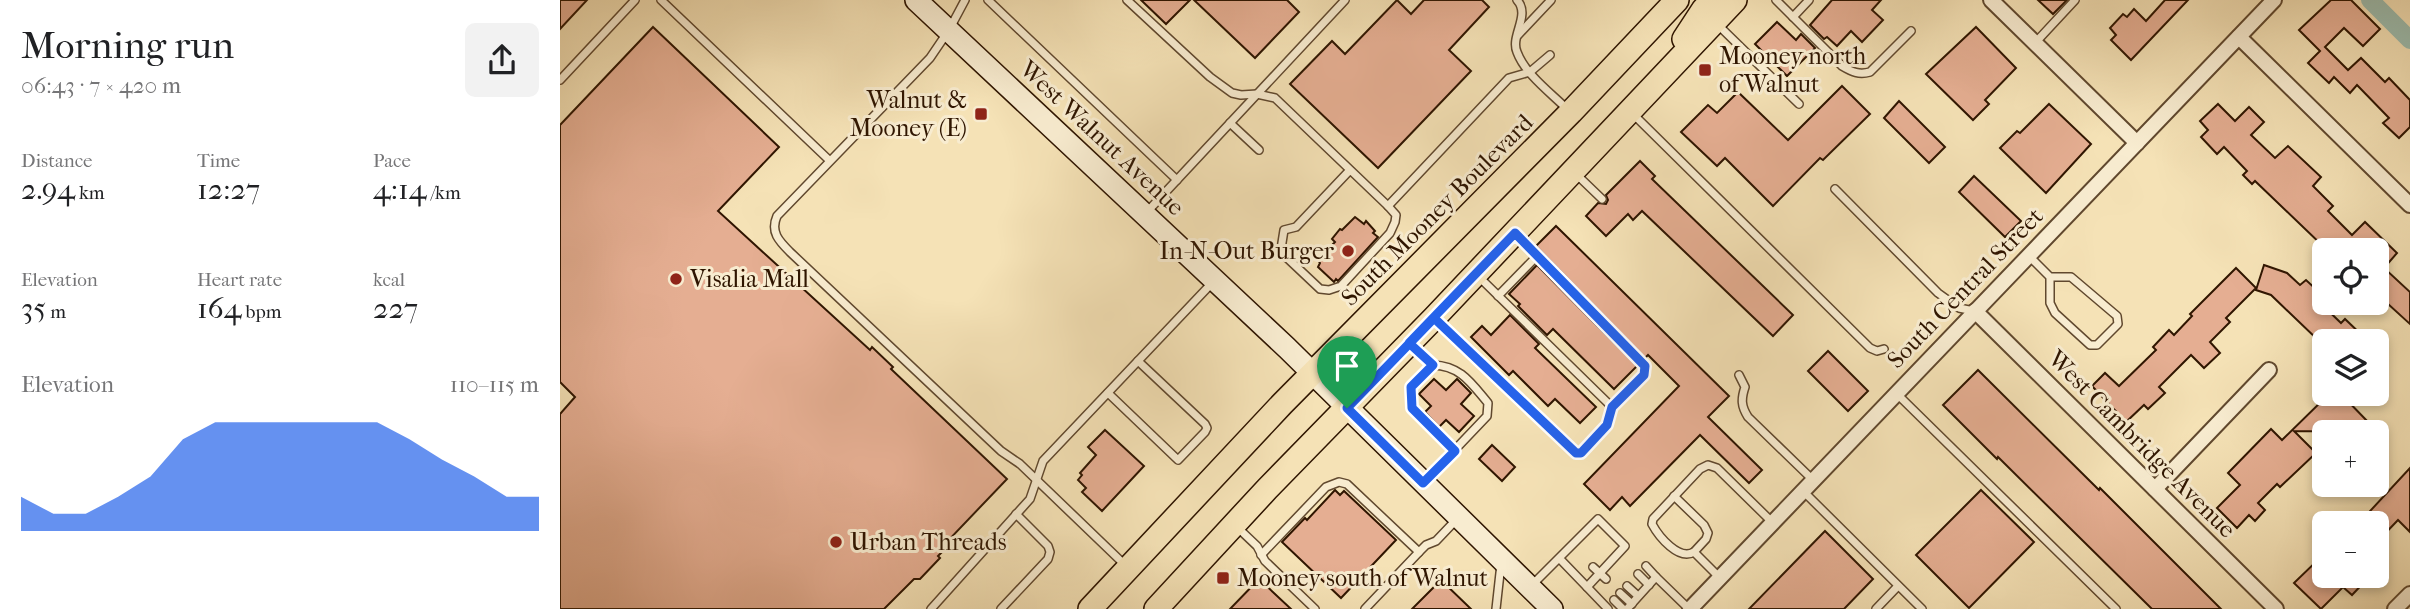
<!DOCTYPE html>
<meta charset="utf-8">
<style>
body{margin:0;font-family:"IM FELL French Canon",serif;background:#f2f2f2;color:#202124;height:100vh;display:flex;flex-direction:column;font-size:26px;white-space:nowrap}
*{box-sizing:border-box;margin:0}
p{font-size:23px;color:#757577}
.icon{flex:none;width:38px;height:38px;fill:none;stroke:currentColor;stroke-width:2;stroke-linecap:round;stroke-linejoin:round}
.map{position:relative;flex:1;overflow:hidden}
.details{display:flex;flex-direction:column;background:#fff;width:560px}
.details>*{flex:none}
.tools{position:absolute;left:1752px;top:238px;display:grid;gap:14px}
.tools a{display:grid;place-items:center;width:77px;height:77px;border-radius:10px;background:#fff;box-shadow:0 4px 10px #0003;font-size:35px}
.pin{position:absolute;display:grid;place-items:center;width:60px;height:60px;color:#fff;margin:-72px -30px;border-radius:50% 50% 50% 0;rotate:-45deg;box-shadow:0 0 7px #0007}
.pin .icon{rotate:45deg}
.round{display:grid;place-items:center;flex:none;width:74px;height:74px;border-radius:10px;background:#f2f2f2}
.headline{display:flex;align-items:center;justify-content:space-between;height:119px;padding:0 21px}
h1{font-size:38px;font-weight:600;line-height:52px}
.stats{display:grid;grid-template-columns:repeat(3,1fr);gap:10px;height:119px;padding:7px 21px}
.stats div{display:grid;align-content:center}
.stats b{font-size:30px;font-weight:600}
.stats small{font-size:19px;font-weight:400}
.stats p{font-size:19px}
.chart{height:196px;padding:14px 21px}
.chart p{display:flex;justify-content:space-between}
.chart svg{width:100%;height:126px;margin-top:7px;fill:#2563eb;opacity:.7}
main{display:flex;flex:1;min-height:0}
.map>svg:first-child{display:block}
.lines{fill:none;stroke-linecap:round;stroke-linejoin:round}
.canal{stroke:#9cbdaf;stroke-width:18}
.building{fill:#e5ae92;stroke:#2f1500;stroke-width:2}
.service-casing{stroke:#60482e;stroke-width:10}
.minor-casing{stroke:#60482e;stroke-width:18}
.secondary-casing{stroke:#2f1500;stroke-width:24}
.primary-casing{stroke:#2f1500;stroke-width:26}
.service{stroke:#f8ecd0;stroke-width:7}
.minor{stroke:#f8ecd0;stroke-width:14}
.secondary{stroke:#f8ecd0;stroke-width:21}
.primary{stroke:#f5e2b6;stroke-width:23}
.route-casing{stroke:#fff;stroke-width:14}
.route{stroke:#2563eb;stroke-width:9}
.poi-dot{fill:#8f2418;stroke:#f8ecd0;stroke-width:2.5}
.labels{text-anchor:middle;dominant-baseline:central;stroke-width:6;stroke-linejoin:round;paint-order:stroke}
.poi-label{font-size:24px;fill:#2f1500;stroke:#f8ecd0;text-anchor:start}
.street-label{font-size:24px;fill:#2f1500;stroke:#f8ecd0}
</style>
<main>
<section class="details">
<div class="headline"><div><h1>Morning run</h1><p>06:43 · 7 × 420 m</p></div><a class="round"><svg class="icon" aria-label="share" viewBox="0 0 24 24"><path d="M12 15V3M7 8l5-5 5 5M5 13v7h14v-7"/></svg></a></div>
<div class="stats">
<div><p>Distance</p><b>2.94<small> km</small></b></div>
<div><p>Time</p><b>12:27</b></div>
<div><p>Pace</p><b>4:14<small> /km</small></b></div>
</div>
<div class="stats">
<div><p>Elevation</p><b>35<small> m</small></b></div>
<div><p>Heart rate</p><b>164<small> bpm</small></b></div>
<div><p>kcal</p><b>227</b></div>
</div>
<div class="chart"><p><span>Elevation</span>110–115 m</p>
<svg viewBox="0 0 160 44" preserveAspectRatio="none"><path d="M0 44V32L10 38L20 38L30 32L40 25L50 12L60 6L70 6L80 6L90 6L100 6L110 6L120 12L130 19L140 25L150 32L160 32V44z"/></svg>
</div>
</section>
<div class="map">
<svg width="1850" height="609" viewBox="0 0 1850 609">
<rect width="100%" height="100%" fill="#f5e2b6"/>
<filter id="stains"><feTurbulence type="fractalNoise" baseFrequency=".00286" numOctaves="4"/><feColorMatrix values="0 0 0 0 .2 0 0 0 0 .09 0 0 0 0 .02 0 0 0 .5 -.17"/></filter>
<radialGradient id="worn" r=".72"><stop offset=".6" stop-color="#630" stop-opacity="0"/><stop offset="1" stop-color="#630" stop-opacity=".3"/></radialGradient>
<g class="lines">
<path class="canal" d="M1810 0 1850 40"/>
</g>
<g class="building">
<path d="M0 0H27L0 29Z"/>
<path d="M581 0H630L606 24Z"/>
<path d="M634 0H727L739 12 695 58Z"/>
<path d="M837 0 851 14 864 0H922L929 7 889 50 911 71 818 168 730 84 772 41 785 54Z"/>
<path d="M1272 0H1321L1312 10 1323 20 1302 42 1291 31 1277 46 1267 37 1264 39 1250 25Z"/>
<path d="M1478 0H1507L1493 14Z"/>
<path d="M1605 0H1628L1571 60 1551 40 1556 35 1550 28 1563 14 1567 17 1574 9 1586 21Z"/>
<path d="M1771 0H1791L1820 29 1803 46 1784 28 1765 47 1788 70 1801 58 1825 82 1829 78 1850 100V127L1839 138 1823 123 1829 118 1797 85 1790 93 1774 77 1769 83 1748 63 1760 51 1739 30Z"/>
<path d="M1217 22 1236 40 1241 34 1255 48 1227 76 1195 44Z"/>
<path d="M93 27 219 147 158 211 310 350 312 347 333 367 331 369 447 479 381 548 383 551 378 556 380 558 360 579H354L324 609H0V414L15 397 0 382V125Z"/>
<path d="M1416 27 1456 68 1425 100 1429 104 1413 120 1366 74Z"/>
<path d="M1282 86 1310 114 1263 160 1260 158 1213 206 1165 158 1157 166 1121 132 1148 105 1157 113 1178 92 1228 140Z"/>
<path d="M1339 101 1385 147 1369 163 1324 118Z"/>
<path d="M1489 104 1531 144 1486 193 1440 148 1457 131 1460 133Z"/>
<path d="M1658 104 1675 121 1689 107 1704 122 1691 135 1715 158 1728 146 1761 177 1753 186 1773 206 1768 211 1792 235 1805 222 1837 253 1824 268 1850 292V324L1816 293V250H1767L1695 181 1692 184 1683 175 1687 171 1664 147 1657 154 1641 137 1648 130 1640 121Z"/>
<path d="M1080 161 1095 176 1092 179 1233 315 1213 336 1082 211 1073 220 1068 214 1046 236 1026 216 1038 203 1046 204 1048 200 1046 195Z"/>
<path d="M1414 176 1461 221 1445 237 1399 192Z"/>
<path d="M795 217 804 224 806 221 815 231 813 233 818 237 778 281 776 279 774 282 758 267 760 263 758 260 775 242 772 239 780 229 782 230Z"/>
<path d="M996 226 1169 396 1148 417 1202 470 1189 483 1140 435 1070 506 1062 497 1050 510 1024 484 1119 386 1088 355 1085 358 976 246Z"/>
<path d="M977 265 1077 366 1054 389 993 329 987 335 958 306 960 304 949 294Z"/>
<path d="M1704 265 1727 273 1740 285 1746 280 1759 292 1754 297 1781 323 1785 319 1808 341H1759L1711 295 1696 290Z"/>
<path d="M1676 268 1696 288 1666 318 1670 322 1650 342 1660 353 1644 368 1631 355 1599 387 1605 393 1588 409 1584 405 1566 422 1532 386 1545 373 1559 386 1596 350 1593 347 1609 330 1614 335 1632 316 1630 314Z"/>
<path d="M950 315 979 344 975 348 1036 407 1020 423 995 399 988 406 953 371 949 375 911 337 922 326 931 335Z"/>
<path d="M1268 351 1308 391 1288 411 1248 371Z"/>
<path d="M1418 370 1539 490 1540 488 1661 609H1592L1438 457 1437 459 1383 405Z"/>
<path d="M874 379 886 390 897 379 911 393 901 404 914 416 899 432 886 420 879 427 865 412 871 406 859 394Z"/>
<path d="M1769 394H1781L1810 424 1801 432 1734 431 1756 453 1720 487 1717 484 1698 503 1705 510 1695 521 1689 515 1677 528 1657 508 1680 485 1668 473 1711 429 1722 440Z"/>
<path d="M545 430 584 466 542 511 522 492 526 488 518 480 522 475 520 473 536 455 528 447Z"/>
<path d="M932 445 955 467 942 481 919 459Z"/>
<path d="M1850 468V532L1838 520 1816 543V523H1799Z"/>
<path d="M775 490 780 495 784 491 836 540 781 598 722 542 745 518 747 520Z"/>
<path d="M1421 490 1474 542 1409 608 1356 555Z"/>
<path d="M1265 531 1313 579 1284 609H1189Z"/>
<path d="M1764 554V576H1810L1792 595 1783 587 1761 609 1734 583Z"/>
<path d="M699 579 731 609H670Z"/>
<path d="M881 580 911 609H852Z"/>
</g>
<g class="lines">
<g class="service-casing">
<g id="service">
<path d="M101 0 269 160"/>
<path d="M405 0 389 30 370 58 217 216C210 232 219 241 230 252L441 451 460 464 565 565"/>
<path d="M428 0 617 180"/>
<path d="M567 0 650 77 672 93 681 95 697 94 715 98 828 206 836 215 835 222 830 233 781 286 769 290 760 289 724 255 721 249 724 230 736 227 790 170"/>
<path d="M957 0C971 15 950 36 957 52 965 74 991 93 1008 110"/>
<path d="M1216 0 1282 66C1292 72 1299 75 1310 72L1351 31"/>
<path d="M1233 17 1249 0"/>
<path d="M1156 23 1239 104"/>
<path d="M958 35 991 0"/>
<path d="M1475 43 1515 0"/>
<path d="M0 80 75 0"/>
<path d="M1073 114 1310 348 1317 351 1324 349"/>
<path d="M670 123 699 150"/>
<path d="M1016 174 1042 199"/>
<path d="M1275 189 1378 293 1399 308 1414 311"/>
<path d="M828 206 949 78 970 72 990 55"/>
<path d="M586 213 785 0"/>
<path d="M1469 256 1490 277V303L1495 313 1530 345H1537L1558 324 1557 316 1511 277H1490"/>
<path d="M919 277 1052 407"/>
<path d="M938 296 977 256"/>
<path d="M876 320 1016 453H1021L1047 425 1052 407 1084 375 1085 366 957 236"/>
<path d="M851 345 873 365C901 366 911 383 928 403L927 416 866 480"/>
<path d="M873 365 851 387 852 408 895 451"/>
<path d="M1179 375 1185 387C1181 399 1181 406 1188 417L1253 480"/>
<path d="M548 393 618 460 645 432 647 428 645 424 578 361"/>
<path d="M1337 394 1556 609"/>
<path d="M1243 491 1362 609"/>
<path d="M1114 496 1144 525 1148 533 1146 539 1134 552"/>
<path d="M677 527 697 546 705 561 755 609"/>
<path d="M701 555 766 487 779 482 787 484 859 552"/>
<path d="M1086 566 1096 577"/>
<path d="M1033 567 1046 579"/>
<path d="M1078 574 1089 585"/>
<path d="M1160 578 1134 552C1119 561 1099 537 1092 524L1093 519 1140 469 1148 465 1157 468 1212 522"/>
<path d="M972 585 1038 519 1065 546 1027 587 999 558"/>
<path d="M1067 586 1078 596"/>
<path d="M1027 587 1048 609"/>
<path d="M1060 593 1072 604"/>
<path d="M1054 600 1063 609"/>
<path d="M371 609 470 499 483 461 652 283"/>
<path d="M441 609 488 559 490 552 488 546 456 514"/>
<path d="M805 609 859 552 866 545 876 541 896 520"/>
<path d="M936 609 941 564"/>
<path d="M1067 609 1096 577 1129 609"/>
<path d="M1316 609 1338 586"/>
</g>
</g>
<g class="minor-casing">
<g id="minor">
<path d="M1431 0 1577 143"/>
<path d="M1679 37 1850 205"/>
<path d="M1415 311 1716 609"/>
<path d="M1595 489 1709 370"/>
<path d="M1130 609 1714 0"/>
<path d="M1835 609 1850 594"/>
</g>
</g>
<g class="secondary-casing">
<path id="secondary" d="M356 0 727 348 992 609"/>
</g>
<g class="primary-casing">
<g id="primary">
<path d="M1124 39 1143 10 1152 0"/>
<path d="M530 609 722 404 1011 112 1117 0"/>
<path d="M596 609 707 489 874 318 1175 0"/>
</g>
</g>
<use href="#service" class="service"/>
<use href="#minor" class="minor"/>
<use href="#secondary" class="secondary"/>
<use href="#primary" class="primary"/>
</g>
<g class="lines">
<g class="route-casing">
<path id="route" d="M787 408C816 378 845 348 874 318L1016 453H1021L1047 425 1052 407 1084 375 1085 366 955 233 849 343 873 365 851 387 852 408 895 451 863 483 787 408"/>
</g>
<use href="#route" class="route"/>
</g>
<g class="poi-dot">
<rect x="1138" y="63" width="14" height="14" rx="3.5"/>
<rect x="414" y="107" width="14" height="14" rx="3.5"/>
<circle cx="788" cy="251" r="7"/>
<circle cx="116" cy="279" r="7"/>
<circle cx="276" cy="542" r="7"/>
<rect x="656" y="571" width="14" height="14" rx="3.5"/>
</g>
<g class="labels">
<g class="poi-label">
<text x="1159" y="56">Mooney north<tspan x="1159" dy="28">of Walnut</tspan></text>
<text x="407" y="100" text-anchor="end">Walnut &amp;<tspan x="407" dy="28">Mooney (E)</tspan></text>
<text x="774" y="251" text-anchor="end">In-N-Out Burger</text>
<text x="130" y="279">Visalia Mall</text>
<text x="290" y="542">Urban Threads</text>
<text x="677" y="578">Mooney south of Walnut</text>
</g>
<g class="street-label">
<text transform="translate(542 138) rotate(43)">West Walnut Avenue</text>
<text transform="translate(877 210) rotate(-45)">South Mooney Boulevard</text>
<text transform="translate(1405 288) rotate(-46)">South Central Street</text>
<text transform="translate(1582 444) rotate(45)">West Cambridge Avenue</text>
</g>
</g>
<rect width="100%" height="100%" filter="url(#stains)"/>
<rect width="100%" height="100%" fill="url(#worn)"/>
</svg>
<div class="tools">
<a><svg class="icon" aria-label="locate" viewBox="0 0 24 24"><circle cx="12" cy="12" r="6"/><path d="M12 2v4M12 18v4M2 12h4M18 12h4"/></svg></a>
<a><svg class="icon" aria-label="layers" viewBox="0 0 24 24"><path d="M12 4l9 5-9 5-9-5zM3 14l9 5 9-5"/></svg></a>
<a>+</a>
<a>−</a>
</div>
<div class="pin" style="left:787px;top:408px;background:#1e9e55"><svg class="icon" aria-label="arrive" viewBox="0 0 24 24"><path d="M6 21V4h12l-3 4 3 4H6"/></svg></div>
</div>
</main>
